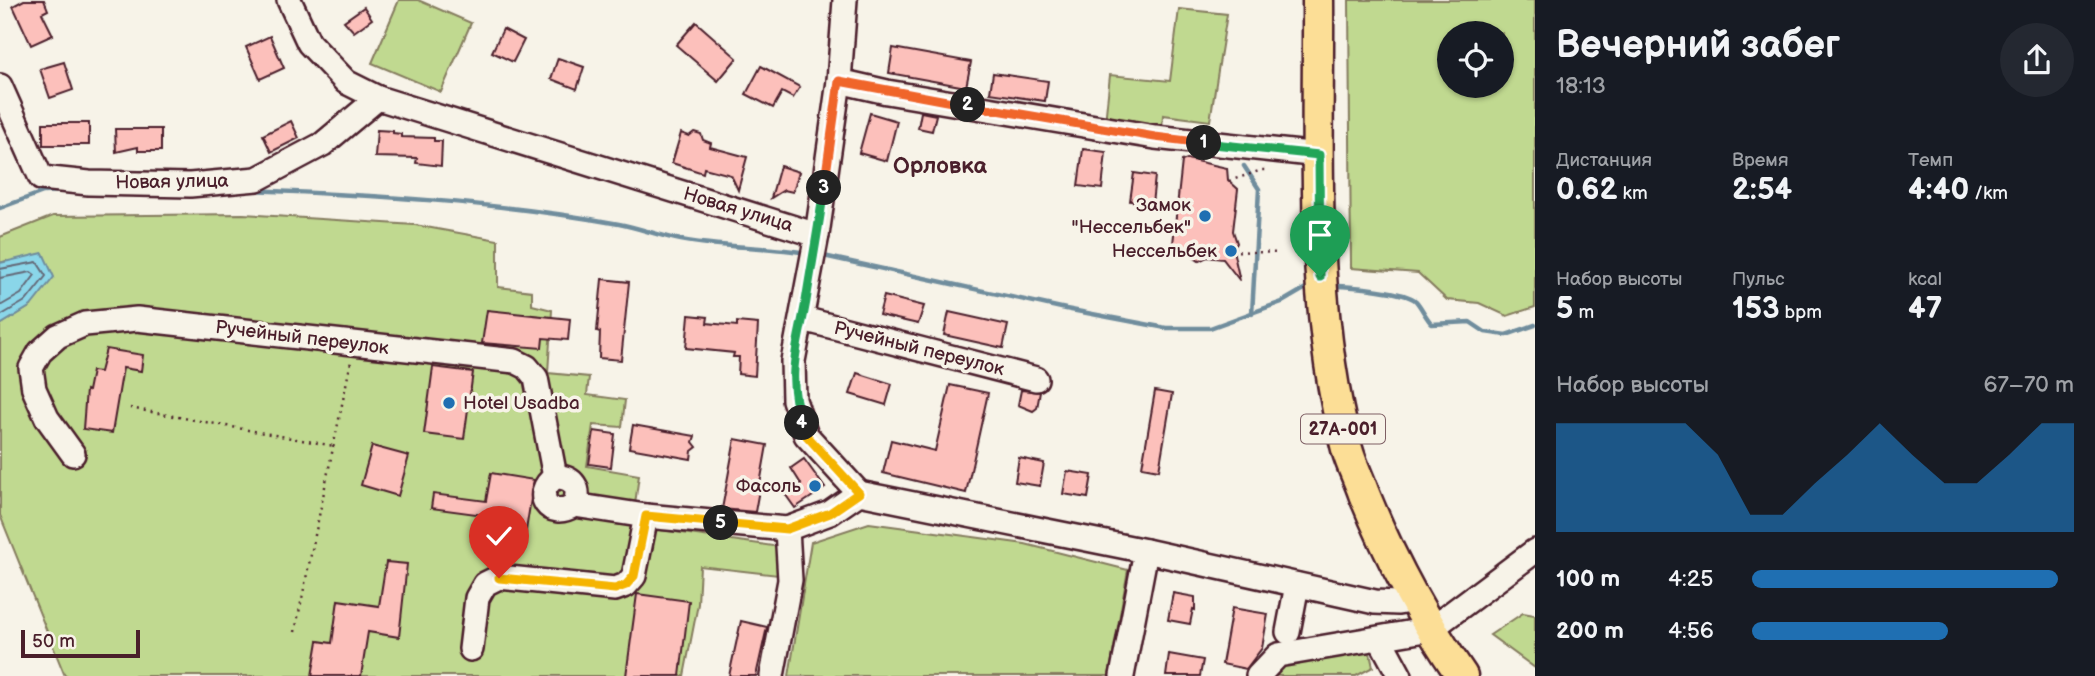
<!DOCTYPE html>
<html lang="ru">
<meta charset="utf-8">
<style>
body{margin:0;font-family:"Balsamiq Sans",sans-serif;background:#242831;color:#f1f3f6;height:100vh;display:flex;flex-direction:column;font-size:26px;white-space:nowrap}
*{box-sizing:border-box;margin:0}
p{font-size:23px;color:#9ea1a6}
.icon{flex:none;width:38px;height:38px;fill:none;stroke:currentColor;stroke-width:2;stroke-linecap:round;stroke-linejoin:round}
.map{position:relative;flex:1;overflow:hidden}
.side{display:flex;flex-direction:column;background:#171b24;width:560px}
.side>*{flex:none}
.fabs{position:absolute;left:1437px;top:21px;display:grid;gap:14px}
.fabs a{display:grid;place-items:center;width:77px;height:77px;border-radius:50%;background:#171b24;box-shadow:0 2px 5px #0004;font-size:35px}
.scale{position:absolute;left:21px;bottom:18px;width:119px;box-sizing:border-box;padding-left:7px;border:4px solid #4a1f2b;border-top:0;font-size:19px;line-height:24px;white-space:nowrap;color:#4a1f2b;-webkit-text-stroke:5px #f7f3e8;paint-order:stroke}
.pin{position:absolute;display:grid;place-items:center;width:60px;height:60px;color:#fff;margin:-72px -30px;border-radius:50% 50% 50% 0;rotate:-45deg;box-shadow:0 0 7px #0007}
.pin .icon{rotate:45deg}
.km{position:absolute;width:35px;height:35px;margin:-18px;border-radius:50%;background:#222;color:#fff;font-size:19px;line-height:35px;text-align:center}
.round{display:grid;place-items:center;flex:none;width:74px;height:74px;border-radius:37px;background:#242831}
.headline{display:flex;align-items:center;justify-content:space-between;height:119px;padding:0 21px}
h1{font-size:38px;font-weight:700;line-height:52px}
.stats{display:grid;grid-template-columns:repeat(3,1fr);gap:10px;height:119px;padding:7px 21px}
.stats div{display:grid;align-content:center}
.stats b{font-size:30px;font-weight:700}
.stats small{font-size:19px;font-weight:400}
.stats p{font-size:19px}
.chart{height:196px;padding:14px 21px}
.chart p{display:flex;justify-content:space-between}
.chart svg{width:100%;height:126px;margin-top:7px;fill:#1f6fb2;opacity:.7}
ul{padding:0 21px;list-style:none;font-size:23px}
li{display:grid;grid-template-columns:112px 84px 1fr;align-items:center;height:52px}
li i{height:18px;border-radius:9px;background:#1f6fb2}
main{display:flex;flex:1;min-height:0}
.map>svg:first-child{display:block}
.green{fill:#c0d990;stroke:#857c5e;stroke-width:2;fill-rule:evenodd}
.water{fill:#8ad6e9;stroke:#708d9d;stroke-width:2}
.lines{fill:none;stroke-linecap:round;stroke-linejoin:round}
.shore{stroke:#646877;stroke-width:2}
.stream{stroke:#708d9d;stroke-width:4.5}
.building{fill:#fcc0bb;stroke:#4a1f2b;stroke-width:2}
.minor-casing{stroke:#4a1f2b;stroke-width:28}
.major-casing{stroke:#4a1f2b;stroke-width:35}
.path{stroke:#4a1f2b;stroke-width:2.5;stroke-dasharray:2 5;stroke-linecap:butt}
.minor{stroke:#f7f3e8;stroke-width:23}
.major{stroke:#fcde96;stroke-width:30}
.split-1-casing{stroke:#fff;stroke-width:14}
.split-2-casing{stroke:#fff;stroke-width:14}
.split-3-casing{stroke:#fff;stroke-width:14}
.split-4-casing{stroke:#fff;stroke-width:14}
.split-5-casing{stroke:#fff;stroke-width:14}
.split-6-casing{stroke:#fff;stroke-width:14}
.split-1{stroke:#22a559;stroke-width:9}
.split-2{stroke:#f0652b;stroke-width:9}
.split-3{stroke:#f0652b;stroke-width:9}
.split-4{stroke:#22a559;stroke-width:9}
.split-5{stroke:#f5b400;stroke-width:9}
.split-6{stroke:#f5b400;stroke-width:9}
.poi-dot{fill:#1f6fb2;stroke:#f7f3e8;stroke-width:2.5}
.labels{text-anchor:middle;dominant-baseline:central;stroke-width:7;stroke-linejoin:round;paint-order:stroke}
.shield{fill:#f7f3e8;stroke:#7e5f64;stroke-width:2}
.shield-label{font-size:18px;font-weight:bold;fill:#4a1f2b}
.street-label{font-size:19px;fill:#4a1f2b;stroke:#f7f3e8}
.poi-label{font-size:19px;fill:#4a1f2b;stroke:#f7f3e8;text-anchor:end}
.quarter-label{font-size:23px;font-weight:bold;fill:#4a1f2b;stroke:#f7f3e8}
</style>
<main>
<div class="map">
<svg width="1535" height="676" viewBox="0 0 1535 676">
<rect width="100%" height="100%" fill="#f7f3e8"/>
<filter id="ink" filterUnits="userSpaceOnUse"><feTurbulence type="fractalNoise" baseFrequency=".0143" numOctaves="2"/><feDisplacementMap in="SourceGraphic" scale="14" xChannelSelector="R" yChannelSelector="G"/><feConvolveMatrix kernelMatrix="1 2 1 2 8 2 1 2 1" color-interpolation-filters="sRGB"/></filter>
<g filter="url(#ink)">
<g class="green">
<path d="M399 0H418L471 23 441 92 372 63Z"/>
<path d="M1349 0H1535V307L1507 316 1479 303 1447 300 1418 273 1351 268ZM1449 33H1502V86H1449Z"/>
<path d="M1179 9 1227 14 1210 121 1163 115 1162 129 1105 123 1110 75 1170 81Z"/>
<path d="M243 214 415 225 498 240V287L532 291V305L552 310 548 373 589 377 587 395 625 400 622 427 593 425 587 466 639 475 632 526 780 547 778 575 700 566 698 604 684 676H65L0 515V325L31 306 6 261 0 263V237L53 216Z"/>
<path d="M869 523 1025 544 1128 570 1109 676H789L811 542Z"/>
<path d="M1523 613 1535 615V668L1490 635Z"/>
<path d="M1368 644 1373 667 1356 676H1265L1271 668Z"/>
</g>
<path class="water" d="M43 253 54 277 31 306 0 325V263Z"/>
<g class="lines">
<g class="shore">
<path d="M0 269 37 262 46 276 27 300 0 316"/>
<path d="M0 278 31 272 35 275 21 294 0 306"/>
</g>
<g class="stream">
<path d="M1244 166 1259 189 1252 314"/>
<path d="M250 190C373 195 498 202 619 224 640 228 660 236 681 240 721 248 765 246 807 253"/>
<path d="M0 208 43 192 63 191"/>
<path d="M819 255 1066 309 1166 328H1210L1282 302 1311 285"/>
<path d="M1334 286C1350 286 1406 291 1416 301 1422 308 1426 318 1432 324L1470 322 1485 332 1506 335 1535 325"/>
</g>
</g>
<g class="building">
<path d="M24 0H44L48 10 42 13 53 35 31 45 13 6Z"/>
<path d="M364 7 372 19 354 32 344 21Z"/>
<path d="M696 22 737 58 718 81 676 45Z"/>
<path d="M503 29 524 40 513 62 492 52Z"/>
<path d="M270 36 284 68 260 79 246 47Z"/>
<path d="M893 48 971 62 966 87 889 73Z"/>
<path d="M558 58 584 67 577 89 551 79Z"/>
<path d="M64 62 73 90 50 98 40 69Z"/>
<path d="M761 66 800 87 793 98 782 92 773 108 746 94Z"/>
<path d="M993 73 1048 81 1045 101 990 93Z"/>
<path d="M921 112 936 115 932 131 918 128Z"/>
<path d="M870 113 897 121 887 161 859 153Z"/>
<path d="M291 121 299 138 271 152 263 135Z"/>
<rect x="43" y="123" width="46" height="22"/>
<path d="M115 129H161V151H138V147L116 152Z"/>
<path d="M377 130 393 131V133L401 134V137L434 138V141H442L441 166 416 163 417 158 375 157Z"/>
<path d="M694 132 701 134 703 140 711 143 710 147 747 157 738 190 731 175 704 168 703 173 672 163 681 133 689 136Z"/>
<path d="M1083 149 1106 152 1102 189 1078 186Z"/>
<path d="M1187 159 1227 168 1228 180 1238 189 1233 231 1237 243 1233 250 1240 281 1223 259 1207 257 1199 261 1190 255 1172 253 1182 161Z"/>
<path d="M780 166 799 172 793 192 784 190 771 198Z"/>
<path d="M1134 173 1155 176 1152 204 1130 201Z"/>
<path d="M602 279 629 282 621 360 599 358 600 332 597 331Z"/>
<path d="M884 296 924 306 918 324 879 315Z"/>
<path d="M487 310 570 319 568 340 543 338 542 348 482 343Z"/>
<path d="M949 312 1008 325 1003 348 944 335Z"/>
<path d="M689 315 708 317 707 323 737 326V322L758 324 755 376 738 374 739 357H733L734 353 686 348Z"/>
<path d="M106 349 143 355 141 371 123 368 112 433 83 429 86 390 88 391 92 371 100 372Z"/>
<path d="M433 367 473 372 464 439 424 434Z"/>
<path d="M857 373 892 384 886 405 850 394Z"/>
<path d="M950 385 988 393 966 493 883 473 891 440 935 451Z"/>
<path d="M1021 390 1040 392 1037 408 1033 411 1018 405Z"/>
<path d="M1155 391 1172 394 1159 470 1142 467Z"/>
<path d="M633 425 695 436 693 442 697 447 692 451 691 459 629 448Z"/>
<path d="M594 431 615 434 611 467 589 464Z"/>
<path d="M735 439 767 445 755 512 722 509Z"/>
<path d="M372 446 409 456 398 496 361 485Z"/>
<path d="M1019 458 1044 463 1040 486 1015 482Z"/>
<path d="M804 459 825 488 795 508 785 494 801 484 791 468Z"/>
<path d="M1067 471 1092 475 1088 498 1063 494Z"/>
<path d="M491 473 534 480 524 543 481 536 484 515 431 508 433 494 486 501Z"/>
<path d="M386 562 407 564 399 637 368 632 361 676H312L318 641 332 643 338 600 379 606Z"/>
<path d="M1173 593 1195 597V610L1193 609 1190 624 1168 620Z"/>
<path d="M637 594 689 601 680 676H626Z"/>
<path d="M1232 608 1268 614 1262 648 1246 669 1222 664Z"/>
<path d="M741 621 767 627 756 676H729Z"/>
<path d="M1169 654 1203 660 1200 676H1166Z"/>
</g>
<g class="lines">
<g class="minor-casing">
<g id="minor">
<path d="M289 0 309 43 346 82 378 98 817 235"/>
<path d="M845 0 839 81 817 235 793 361 794 400 806 435 859 493"/>
<path d="M839 81 887 92 1155 137 1319 155"/>
<path d="M0 86 41 178 89 183 190 185 257 179 323 144 378 98"/>
<path d="M803 319 1036 379"/>
<path d="M73 454 47 418 34 389 31 368 40 352 58 336 85 324 137 319 515 361 527 367 536 378 555 477"/>
<path d="M555 477C531 494 549 521 574 505L646 516 787 529 830 513 859 493"/>
<path d="M555 477C573 476 582 489 574 505"/>
<path d="M859 493 1146 551 1375 602 1398 603 1416 600"/>
<path d="M1288 632 1297 585"/>
<path d="M1380 639 1400 676"/>
<path d="M471 649 477 598 485 584 499 577 615 589 626 585 634 576 646 516"/>
<path d="M772 676 790 580 787 529"/>
<path d="M1122 676 1146 551"/>
<path d="M1258 676 1278 655 1431 629 1535 551"/>
</g>
</g>
<g class="major-casing">
<path id="major" d="M1318 0C1319 150 1309 303 1347 449 1351 464 1359 479 1364 494 1390 558 1423 620 1462 676"/>
</g>
<g class="path">
<path d="M1229 181 1262 170H1269"/>
<path d="M1231 251 1279 253"/>
<path d="M130 408 334 446"/>
<path d="M295 632 351 361"/>
</g>
<use href="#minor" class="minor"/>
<use href="#major" class="major"/>
</g>
</g>
<g class="lines" filter="url(#ink)">
<g class="split-1-casing">
<path id="split-1" d="M1204 143 1319 155 1320 277"/>
</g>
<g class="split-2-casing">
<path id="split-2" d="M968 105 1155 137 1204 143"/>
</g>
<g class="split-3-casing">
<path id="split-3" d="M824 188 839 81 968 105"/>
</g>
<g class="split-4-casing">
<path id="split-4" d="M802 423C785 376 798 347 806 301 812 263 819 226 824 188"/>
</g>
<g class="split-5-casing">
<path id="split-5" d="M721 523 787 529 830 513 859 493 806 435 802 423"/>
</g>
<g class="split-6-casing">
<path id="split-6" d="M499 578 615 589 626 585 634 576 646 516 721 523"/>
</g>
<use href="#split-1" class="split-1"/>
<use href="#split-2" class="split-2"/>
<use href="#split-3" class="split-3"/>
<use href="#split-4" class="split-4"/>
<use href="#split-5" class="split-5"/>
<use href="#split-6" class="split-6"/>
</g>
<g class="poi-dot">
<circle cx="1205" cy="216" r="7"/>
<circle cx="1231" cy="251" r="7"/>
<circle cx="449" cy="403" r="7"/>
<circle cx="815" cy="486" r="7"/>
</g>
<g class="labels">
<rect class="shield" x="1301" y="414.5" width="84" height="29" rx="5"/>
<g class="shield-label">
<text x="1343" y="429">27А-001</text>
</g>
<g class="street-label">
<text transform="translate(172 182) rotate(-1)">Новая улица</text>
<text transform="translate(738 210) rotate(17)">Новая улица</text>
<text transform="translate(302 338) rotate(7)">Ручейный переулок</text>
<text transform="translate(919 349) rotate(14)">Ручейный переулок</text>
</g>
<g class="poi-label">
<text x="1191" y="205">Замок<tspan x="1191" dy="22">"Нессельбек"</tspan></text>
<text x="1217" y="251">Нессельбек</text>
<text x="463" y="403" text-anchor="start">Hotel Usadba</text>
<text x="801" y="486">Фасоль</text>
</g>
<g class="quarter-label">
<text x="940" y="166">Орловка</text>
</g>
</g>
</svg>
<div class="fabs">
<a><svg class="icon" aria-label="locate" viewBox="0 0 24 24"><circle cx="12" cy="12" r="6"/><path d="M12 2v4M12 18v4M2 12h4M18 12h4"/></svg></a>
</div>
<div class="scale">50 m</div>
<div class="pin" style="left:1320px;top:277px;background:#1e9e55"><svg class="icon" aria-label="arrive" viewBox="0 0 24 24"><path d="M6 21V4h12l-3 4 3 4H6"/></svg></div>
<div class="pin" style="left:499px;top:578px;background:#d93025"><svg class="icon" aria-label="check" viewBox="0 0 24 24"><path d="M5 12l5 5 9-10"/></svg></div>
<b class="km" style="left:1204px;top:143px">1</b>
<b class="km" style="left:968px;top:105px">2</b>
<b class="km" style="left:824px;top:188px">3</b>
<b class="km" style="left:802px;top:423px">4</b>
<b class="km" style="left:721px;top:523px">5</b>
</div>
<section class="side">
<div class="headline"><div><h1>Вечерний забег</h1><p>18:13</p></div><a class="round"><svg class="icon" aria-label="share" viewBox="0 0 24 24"><path d="M12 15V3M7 8l5-5 5 5M5 13v7h14v-7"/></svg></a></div>
<div class="stats">
<div><p>Дистанция</p><b>0.62<small> km</small></b></div>
<div><p>Время</p><b>2:54</b></div>
<div><p>Темп</p><b>4:40<small> /km</small></b></div>
</div>
<div class="stats">
<div><p>Набор высоты</p><b>5<small> m</small></b></div>
<div><p>Пульс</p><b>153<small> bpm</small></b></div>
<div><p>kcal</p><b>47</b></div>
</div>
<div class="chart"><p><span>Набор высоты</span>67–70 m</p>
<svg viewBox="0 0 160 44" preserveAspectRatio="none"><path d="M0 44V6L10 6L20 6L30 6L40 6L50 17L60 38L70 38L80 27L90 17L100 6L110 17L120 27L130 27L140 17L150 6L160 6V44z"/></svg>
</div>
<ul>
<li><b>100 m</b>4:25<i style="width:95%"></i></li>
<li><b>200 m</b>4:56<i style="width:61%"></i></li>
</ul>
</section>
</main>
